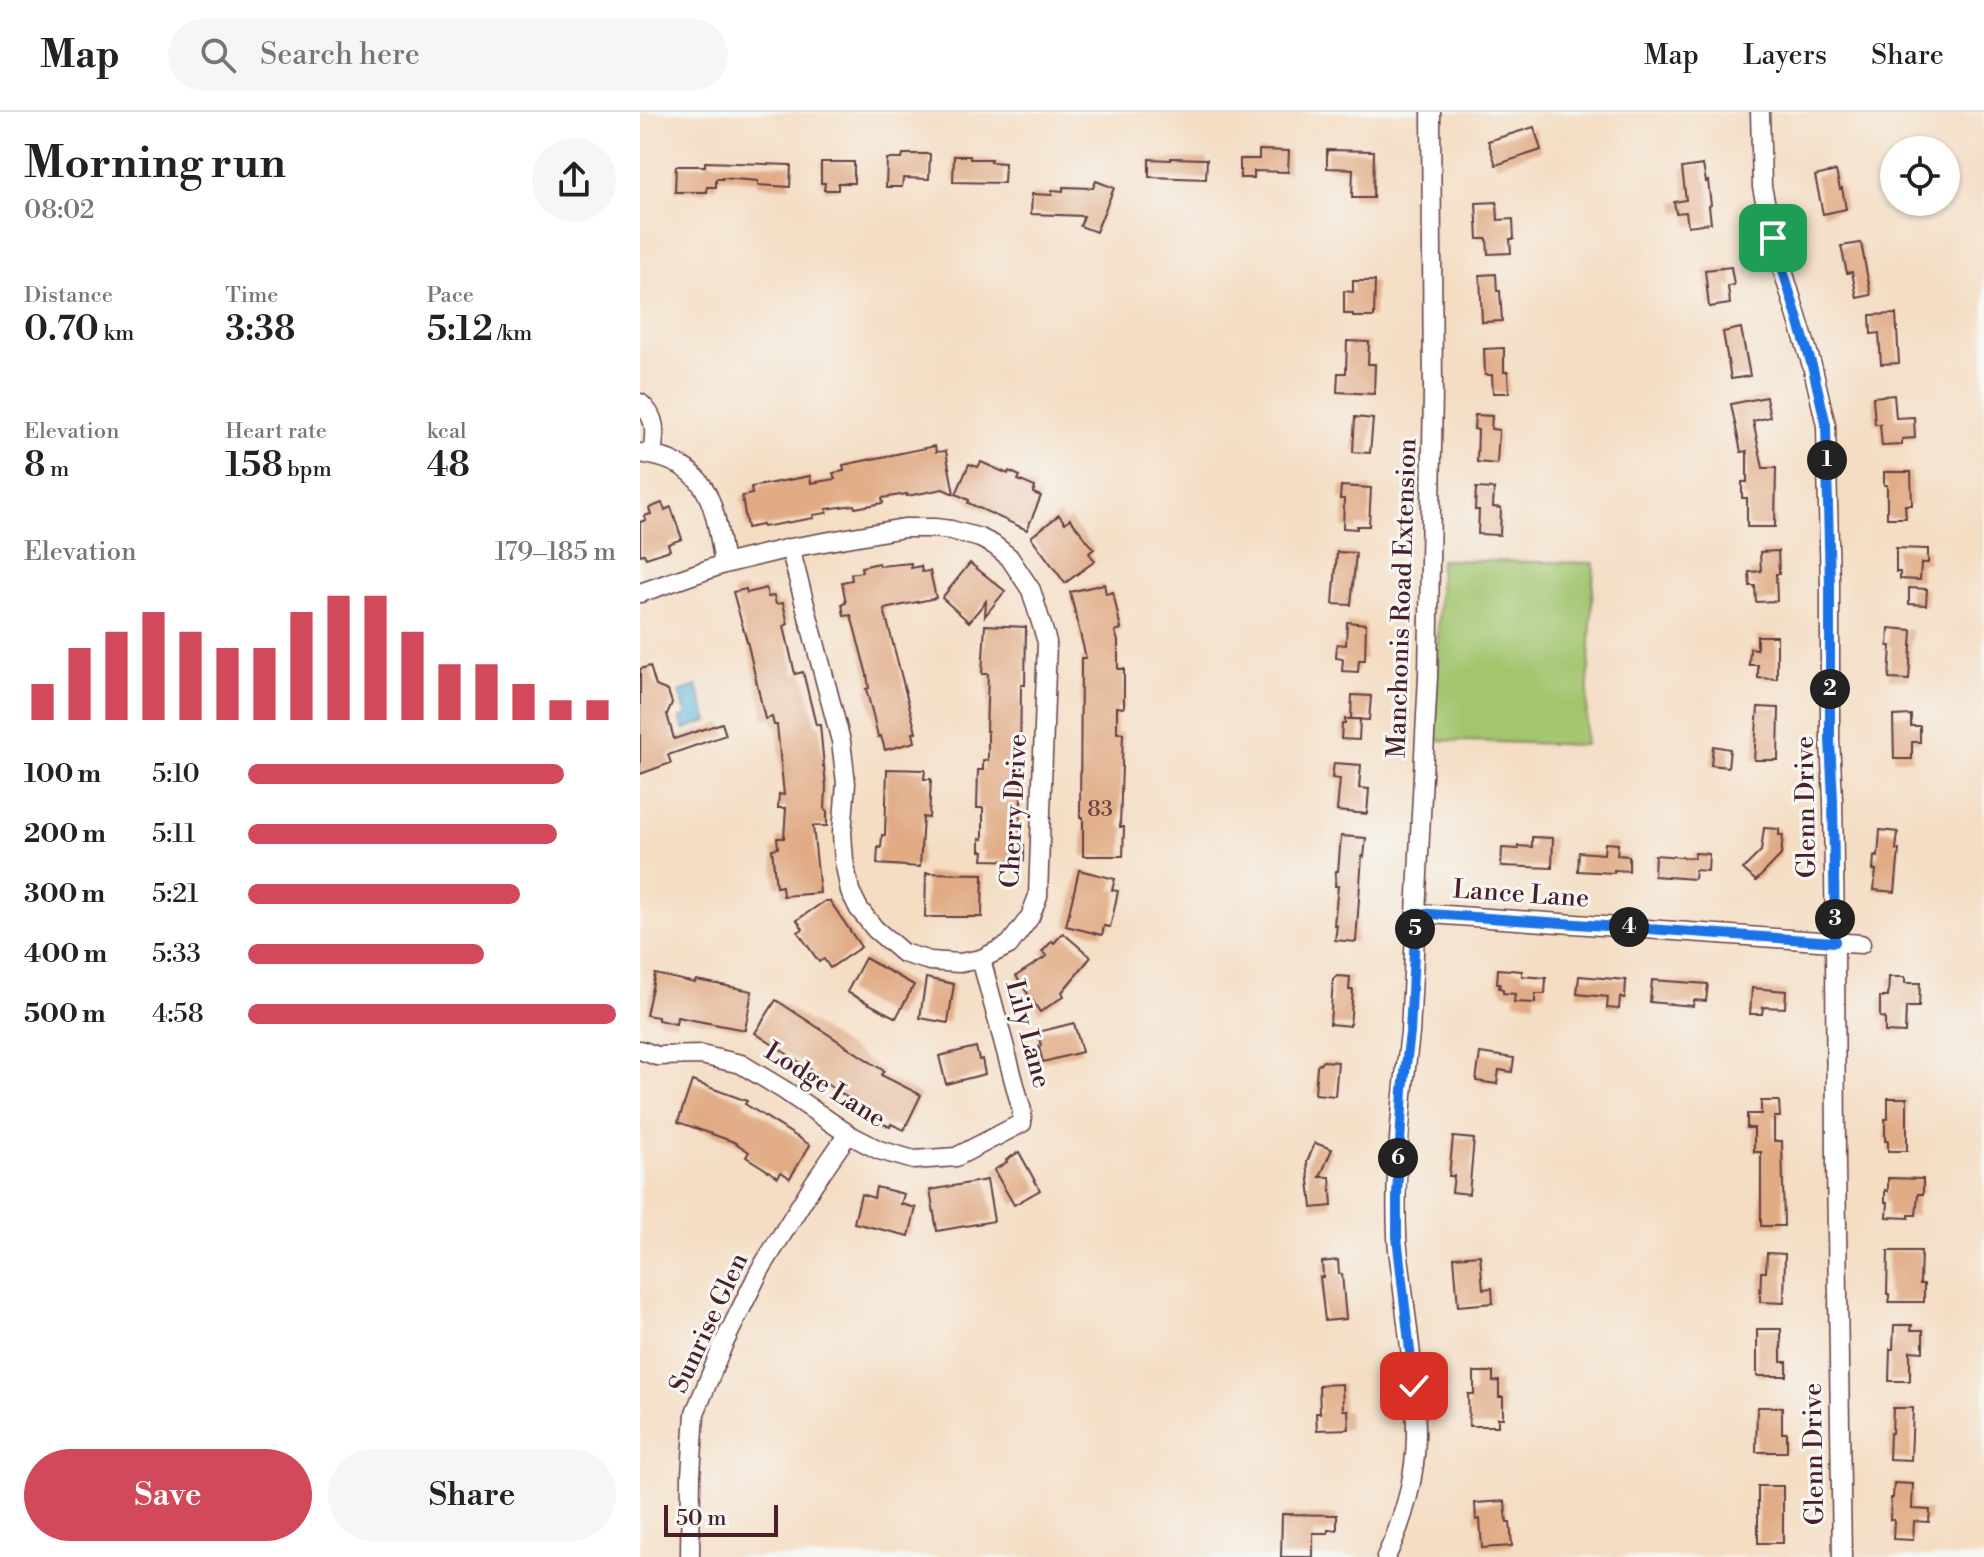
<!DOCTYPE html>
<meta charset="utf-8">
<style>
body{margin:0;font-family:"Libre Bodoni",serif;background:#f6f6f6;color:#222;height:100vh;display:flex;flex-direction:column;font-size:30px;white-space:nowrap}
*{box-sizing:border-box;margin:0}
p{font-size:26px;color:#767676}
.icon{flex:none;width:44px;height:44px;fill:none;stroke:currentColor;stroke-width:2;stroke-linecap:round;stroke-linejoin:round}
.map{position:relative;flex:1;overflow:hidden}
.sheet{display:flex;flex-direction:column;background:#fff;width:640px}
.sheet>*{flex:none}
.buttons{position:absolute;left:1240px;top:24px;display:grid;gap:16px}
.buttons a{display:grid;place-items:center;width:80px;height:80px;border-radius:50%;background:#fff;box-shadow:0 2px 6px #0004;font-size:40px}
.scale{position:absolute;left:24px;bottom:20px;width:114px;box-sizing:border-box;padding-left:8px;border:4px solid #4a1f2b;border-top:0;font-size:22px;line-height:28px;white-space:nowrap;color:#4a1f2b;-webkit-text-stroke:6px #f6f6f2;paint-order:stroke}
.pin{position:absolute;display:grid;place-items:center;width:68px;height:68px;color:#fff;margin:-34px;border-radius:16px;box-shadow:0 4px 12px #0006}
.km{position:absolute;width:40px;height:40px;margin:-20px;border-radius:50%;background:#222;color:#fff;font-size:22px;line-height:40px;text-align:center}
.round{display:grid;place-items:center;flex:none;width:84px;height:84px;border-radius:42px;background:#f6f6f6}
.overview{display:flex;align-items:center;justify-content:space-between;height:136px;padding:0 24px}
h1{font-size:44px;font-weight:600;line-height:60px}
.metrics{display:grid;grid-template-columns:repeat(3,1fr);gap:12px;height:136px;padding:8px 24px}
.metrics div{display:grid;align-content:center}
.metrics b{font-size:34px;font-weight:600}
.metrics small{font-size:22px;font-weight:400}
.metrics p{font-size:22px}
.chart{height:224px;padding:16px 24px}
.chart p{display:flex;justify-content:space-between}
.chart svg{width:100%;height:144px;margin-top:8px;stroke:#d1495b;stroke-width:6}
.action{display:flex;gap:16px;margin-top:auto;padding:16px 24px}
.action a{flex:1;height:92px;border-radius:48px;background:#d1495b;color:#fff;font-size:32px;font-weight:600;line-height:92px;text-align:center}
.action a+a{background:#f6f6f6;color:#222}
ul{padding:0 24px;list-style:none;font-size:26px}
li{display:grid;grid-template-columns:128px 96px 1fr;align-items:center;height:60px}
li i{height:20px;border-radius:10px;background:#d1495b}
header{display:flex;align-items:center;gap:48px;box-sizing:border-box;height:112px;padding:0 40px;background:#fff;border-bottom:2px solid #e0e0e0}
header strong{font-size:38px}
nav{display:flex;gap:44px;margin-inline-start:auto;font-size:28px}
.search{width:560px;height:72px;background:#f6f6f6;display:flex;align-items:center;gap:20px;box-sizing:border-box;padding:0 28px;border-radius:44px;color:#767676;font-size:30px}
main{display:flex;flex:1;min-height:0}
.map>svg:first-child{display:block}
.green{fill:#a2c56e;stroke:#76724c;stroke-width:2}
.water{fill:#5db4d9;stroke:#546a82;stroke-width:2}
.building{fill:#e1ab85}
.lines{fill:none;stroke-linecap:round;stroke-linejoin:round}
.minor-casing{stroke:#643c42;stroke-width:21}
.minor{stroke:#fff;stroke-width:18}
.route-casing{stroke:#fff;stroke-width:16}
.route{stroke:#1a73e8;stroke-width:10}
.labels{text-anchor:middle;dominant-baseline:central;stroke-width:6;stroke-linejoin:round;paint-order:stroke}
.number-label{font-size:22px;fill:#704242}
.street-label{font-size:26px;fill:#4a1f2b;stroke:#f6f6f2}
</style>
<header>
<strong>Map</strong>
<div class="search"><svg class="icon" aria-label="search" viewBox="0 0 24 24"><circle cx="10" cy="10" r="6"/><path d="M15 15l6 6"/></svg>Search here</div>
<nav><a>Map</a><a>Layers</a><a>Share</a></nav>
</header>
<main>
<section class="sheet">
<div class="overview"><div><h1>Morning run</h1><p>08:02</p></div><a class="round"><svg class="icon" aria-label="share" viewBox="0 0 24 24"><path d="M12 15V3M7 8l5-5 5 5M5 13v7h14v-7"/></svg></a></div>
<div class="metrics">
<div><p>Distance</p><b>0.70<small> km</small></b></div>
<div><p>Time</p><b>3:38</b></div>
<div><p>Pace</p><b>5:12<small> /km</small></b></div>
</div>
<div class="metrics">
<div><p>Elevation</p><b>8<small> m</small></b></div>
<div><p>Heart rate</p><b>158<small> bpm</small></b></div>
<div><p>kcal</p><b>48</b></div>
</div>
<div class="chart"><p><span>Elevation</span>179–185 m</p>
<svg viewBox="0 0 160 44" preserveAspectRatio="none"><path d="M5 44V33M15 44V22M25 44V17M35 44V11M45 44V17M55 44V22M65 44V22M75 44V11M85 44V6M95 44V6M105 44V17M115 44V27M125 44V27M135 44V33M145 44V38M155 44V38"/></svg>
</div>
<ul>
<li><b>100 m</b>5:10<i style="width:86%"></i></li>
<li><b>200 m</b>5:11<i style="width:84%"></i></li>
<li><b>300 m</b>5:21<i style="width:74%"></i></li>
<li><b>400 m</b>5:33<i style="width:64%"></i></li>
<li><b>500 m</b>4:58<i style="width:100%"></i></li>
</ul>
<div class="action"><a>Save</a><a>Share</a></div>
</section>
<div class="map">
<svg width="1344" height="1445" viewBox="0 0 1344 1445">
<rect width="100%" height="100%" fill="#f6f6f2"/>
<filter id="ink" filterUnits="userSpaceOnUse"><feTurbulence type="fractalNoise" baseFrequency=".0125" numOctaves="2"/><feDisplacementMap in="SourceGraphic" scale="16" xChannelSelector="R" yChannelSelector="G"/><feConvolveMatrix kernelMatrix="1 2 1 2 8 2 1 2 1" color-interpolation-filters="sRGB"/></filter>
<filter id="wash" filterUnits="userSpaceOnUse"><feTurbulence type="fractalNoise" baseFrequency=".006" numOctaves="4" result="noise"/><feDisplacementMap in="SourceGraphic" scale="32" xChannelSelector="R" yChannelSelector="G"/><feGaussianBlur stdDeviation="1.8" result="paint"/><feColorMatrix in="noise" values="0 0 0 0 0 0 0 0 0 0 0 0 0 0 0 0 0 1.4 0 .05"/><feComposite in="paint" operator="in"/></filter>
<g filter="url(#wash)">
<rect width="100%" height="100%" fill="#f4ddc3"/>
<path class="green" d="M800 448 954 451 945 633 795 628Z"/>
<path class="water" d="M57 574 68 609 44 617 40 606 47 603 39 580Z"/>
<g id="blocks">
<g class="building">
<path d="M894 15 901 38 856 53 848 29Z"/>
<path d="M619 38 649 39 648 60 614 59V66H600V47H619Z"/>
<path d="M687 38 734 39 733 86H712L713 57 687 56Z"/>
<path d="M263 42H290L289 67 263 66 262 75H246L247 47H262Z"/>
<path d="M314 44H330V47H351L350 50 365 51 364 71 313 70Z"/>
<path d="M531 46 567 47 566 67 509 65V47L531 48Z"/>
<path d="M65 50 151 53 150 75 118 73V69L82 66V67H76V75H67V80H35L36 54H65Z"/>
<path d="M181 50H214V71H198V78H184L185 71H181Z"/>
<path d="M1063 53 1066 70 1068 69 1071 93 1069 94 1071 111 1048 114 1046 100 1036 101 1034 90 1046 88 1042 56Z"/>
<path d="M1196 59 1200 77 1202 76 1206 97 1183 102 1175 64Z"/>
<path d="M456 69 474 76 456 120 440 114 444 104 391 102 392 82 412 83V78L423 79V75L453 76Z"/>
<path d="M857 90 858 108 873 107 874 127H870L871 141 848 142 847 127H838L836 91Z"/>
<path d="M1221 131 1231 183 1217 186 1212 160 1207 161 1201 134Z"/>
<path d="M1091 155 1094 173 1088 174 1090 192 1069 195 1065 158Z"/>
<path d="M856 162 857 179H860L862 209 842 210 840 163Z"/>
<path d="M713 169H735L734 205H713V202H704V179L713 180Z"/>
<path d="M1256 202 1259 251 1241 252 1239 221 1231 222 1230 203Z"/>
<path d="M1101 216 1110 264 1091 267 1083 220Z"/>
<path d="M707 229 729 230 728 252H735L734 282 697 280 698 261H706Z"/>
<path d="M864 236V260H868L869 281H853L852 263H845L844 237Z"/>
<path d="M1254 283 1256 306 1274 305 1275 326 1262 327V333L1242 334 1240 312H1235L1233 285Z"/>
<path d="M1126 285 1130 305 1113 309 1123 356H1136L1135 415H1107V386H1102V370H1107V339L1101 340 1091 292Z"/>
<path d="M835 303 852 304 851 317 859 318 857 352 837 350 838 318 834 317Z"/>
<path d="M715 305 733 307 730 341 713 340Z"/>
<path d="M295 334 296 340 306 339 314 382 303 377 267 384V382L242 386 243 391 215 396 214 393 186 397 187 401 173 403 174 406 123 415 122 413 107 416 102 384 112 382 111 375 170 364 171 371 195 367 193 361 204 359 203 353Z"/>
<path d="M341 350 368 362 369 359 380 364 378 368 395 375 393 381 401 384 387 418 328 391 329 388 316 382 329 352 338 355Z"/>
<path d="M1244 360H1271L1272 393H1265L1266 406H1247V373H1244Z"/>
<path d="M701 374 731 376 729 414H717V417L703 416 704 387H700Z"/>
<path d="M836 376 854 377 853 395 861 396 860 423 838 422 839 398H835Z"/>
<path d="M22 391 25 398 31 395 42 427 28 432 30 438 6 446 4 442 0 443V410L6 408 4 404 11 402 9 396Z"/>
<path d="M419 403 425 411 430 407 454 437 449 441 455 449 425 471 391 425Z"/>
<path d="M1256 436 1288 437V451H1281L1280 468 1260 467V460H1256Z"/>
<path d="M1138 439 1139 462H1136L1137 489 1116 490 1115 474H1110L1109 460 1121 459 1120 440Z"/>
<path d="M697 440 716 441 711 493 693 492Z"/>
<path d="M239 451 240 454 271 451V456L281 454 282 460 290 459 296 486 244 497 276 620 273 621 275 630 245 638 241 624 238 625 233 603 226 577 229 576 227 563 211 503 204 504 202 492 206 491 202 470 212 468 211 462 222 460 221 455Z"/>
<path d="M330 451 365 479 345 504 346 489 329 510 302 486Z"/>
<path d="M464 472 466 482 473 480 481 517 475 519 478 529V557H484V596L477 595V621H483L480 715H484L483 744H443V705H440L441 546H446L430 480Z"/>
<path d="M126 476 128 485 134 484 136 492 143 491 148 512 144 514 155 562 163 560 176 613H180L184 654H182H184L186 674 185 698H187V714H173L180 781 143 784 142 774 136 775 132 737 138 736 137 726H144L146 696H138L139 682 144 683 137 613H134L132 605 125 607 108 533 93 480 106 477 107 481Z"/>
<path d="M1269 476 1287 477 1286 493 1269 492Z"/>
<path d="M707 510 726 512 725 548H719L718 560 702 559 703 547 696 546 697 532 706 533Z"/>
<path d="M345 513 386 515 385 573H381L380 648H382L380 719H382V733H384V749L343 748 344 739H340V726L343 727V696H337L338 658H343V648H348V619H346L348 562H342Z"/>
<path d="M1249 516 1272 518 1269 568 1249 567 1251 534H1248Z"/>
<path d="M1117 524H1137V567L1118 566V553H1109L1110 536 1117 537Z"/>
<path d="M10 554 16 574 28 579 32 591 27 602 34 627 82 611 86 623 28 643 31 651 0 662V557Z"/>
<path d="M712 583 731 584 729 608 711 607Z"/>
<path d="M1118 595 1139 596 1138 648H1114Z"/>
<path d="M1271 603V614H1280V630H1272V647H1254L1253 604Z"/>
<path d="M705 607H720L719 628 701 627 702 612H705Z"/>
<path d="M1073 634 1090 637 1088 655 1071 653Z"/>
<path d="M694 651 721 653 719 676 729 677 727 702 697 699 700 667 692 666Z"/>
<path d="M247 657 285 658 284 667H291L289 706 283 705 280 755 237 752 238 735 241 736 242 723H245Z"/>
<path d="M1124 716 1139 717V723H1143L1141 743 1116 769 1103 757 1121 739Z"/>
<path d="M1240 718 1258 720 1256 738H1259L1255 780 1234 778 1236 758H1233L1234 744 1238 745Z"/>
<path d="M701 724 726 726 724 745 722 744 716 830 695 828 697 813H694L698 774H695L696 759H698Z"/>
<path d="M892 725 913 726 912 756 861 754 862 736 878 737V734L892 735Z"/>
<path d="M965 731 978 732 977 743 989 744V759L974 758V761L938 759 939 740 964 742Z"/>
<path d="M1055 741 1069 742 1068 759 1055 758 1054 767 1014 764 1015 743 1054 746Z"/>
<path d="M439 758 475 767 472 778 478 779 473 803 470 815 464 814 462 823 426 814Z"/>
<path d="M286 761 343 762 342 805H285Z"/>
<path d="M185 789H190L221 835 190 856 184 847 179 850 158 820 163 817 157 808Z"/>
<path d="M423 821 451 845 422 880 424 884 400 900 376 864 407 844 402 840 412 829 414 831Z"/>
<path d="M225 846 274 873 256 906 207 880Z"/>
<path d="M858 857 882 859V864L906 866 905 882H895V891L874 890 875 882 863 881V877L859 876 860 872H857Z"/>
<path d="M15 862 55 871 56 868 112 879 105 918 37 905 36 912 18 908V905L6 903Z"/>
<path d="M697 864 710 865 709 878H713L710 914 690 912 693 867Z"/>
<path d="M939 864 986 868 985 886 980 885 979 897 967 896 968 885 937 882Z"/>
<path d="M1249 865H1265V871H1280L1279 895H1266L1265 921 1245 920V906L1240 905V885H1248Z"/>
<path d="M286 866 314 872 308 911 280 906Z"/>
<path d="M1012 868 1068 872 1066 889 1054 888 1053 894 1010 890Z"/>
<path d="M1112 876 1146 879 1145 896 1123 895 1122 902H1110Z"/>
<path d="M136 888 244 959 241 963 281 983 264 1018 251 1012 250 1015 237 1009 239 1006 174 964 176 961 115 921Z"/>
<path d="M434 911 442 940 403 950 399 935 401 934 398 920Z"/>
<path d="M336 935 339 948 342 947 345 962 306 972 299 944Z"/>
<path d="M840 941 874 946 872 960 859 958 857 972 836 969Z"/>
<path d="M683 949 698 950 695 984 675 982 677 954Z"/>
<path d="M52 969 107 989 105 992 170 1033 150 1066 141 1060 138 1065 106 1045 109 1040 94 1030 38 1010Z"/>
<path d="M1248 986H1267V1039H1248V1029H1245V1007H1248Z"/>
<path d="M1121 989H1139L1140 1005H1134V1029H1142L1144 1114H1121V1040H1114V1016H1107V1002H1121Z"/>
<path d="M813 1025 834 1027 829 1082 812 1080 814 1064H809Z"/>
<path d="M675 1031 692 1037 680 1065H690L692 1094 672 1096 667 1050Z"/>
<path d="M379 1040 400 1078 374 1093 354 1058 367 1050 366 1048Z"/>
<path d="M1248 1066 1283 1067V1082H1278L1276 1103H1269V1106L1247 1105 1248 1090H1245V1078L1248 1079Z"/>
<path d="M347 1068 354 1109 297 1119 290 1078Z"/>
<path d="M236 1075 264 1082 261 1092 276 1096 269 1124 214 1111 221 1082 234 1086Z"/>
<path d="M1248 1139H1281L1280 1172H1284V1190H1249V1182H1247Z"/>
<path d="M1127 1141 1145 1142 1144 1191 1120 1190 1121 1160H1126Z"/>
<path d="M840 1143 843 1177 852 1176 853 1191 818 1194 814 1145Z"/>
<path d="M698 1148 699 1162H702L706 1207 685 1209 680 1165H683L682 1150Z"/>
<path d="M1254 1213H1272L1271 1218H1283V1240L1270 1239V1269H1249L1250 1237H1253Z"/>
<path d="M1117 1217H1141V1250H1147V1264H1117Z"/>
<path d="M834 1260H853V1270L859 1269V1285H863V1306H858V1314H829L828 1282H834Z"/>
<path d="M702 1272 703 1298H708L709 1317 677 1318 676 1301H680L679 1273Z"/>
<path d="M1117 1295H1142V1321H1147V1340H1116Z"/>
<path d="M1253 1296H1273L1271 1348 1249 1347 1250 1321H1252Z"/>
<path d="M1254 1371 1273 1372 1272 1397 1290 1398 1289 1410 1274 1409 1273 1428 1253 1427 1254 1408H1250L1251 1386H1253Z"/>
<rect x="1118" y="1374" width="25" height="57"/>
<path d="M865 1389 867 1410H870L872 1434 842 1436 840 1407 836 1408 835 1391Z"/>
<path d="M642 1402 697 1403V1418H688V1421H673V1445H641Z"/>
</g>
</g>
</g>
<g filter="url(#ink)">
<use href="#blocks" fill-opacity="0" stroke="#643c42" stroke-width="2"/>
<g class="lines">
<g class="minor-casing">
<g id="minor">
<path d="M1120 0 1122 75 1133 126 1173 257 1186 313 1190 473V628L1193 688 1195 830 1196 1053 1202 1445"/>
<path d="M0 291C18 306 15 322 12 343"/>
<path d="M0 341C71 351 74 392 84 452"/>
<path d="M0 481 84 452 150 436 264 416H295L311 418 340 426 354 433 369 445 391 478 407 530 398 784 390 805 369 833 341 847 319 851 290 849 263 841 235 817 219 797 210 779 204 749 202 721 206 671 201 629 150 436"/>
<path d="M776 801 1221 832"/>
<path d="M0 938 17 944 61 943 101 952 144 978 208 1022 239 1038 274 1048 316 1045 382 1011V999L341 847"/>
<path d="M50 1445 51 1363 55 1301 83 1233 120 1158 174 1071 208 1022"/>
<path d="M746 1445C764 1408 776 1363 776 1322 776 1271 768 1220 762 1170 761 1154 757 1138 757 1122 754 1055 762 988 770 921L788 564 793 279 791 0"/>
</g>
</g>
<use href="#minor" class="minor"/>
</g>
</g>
<g class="lines" filter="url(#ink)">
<g class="route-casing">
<path id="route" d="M774 1274 757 1125V1083L763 978 770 921 776 801 1195 830 1193 688 1190 628V473L1186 313 1173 257 1133 126"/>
</g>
<use href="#route" class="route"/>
</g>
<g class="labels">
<g class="number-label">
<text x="460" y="697">83</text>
</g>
<g class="street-label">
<text transform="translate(762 486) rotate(-88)">Manchonis Road Extension</text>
<text transform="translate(1166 695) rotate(-91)">Glenn Drive</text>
<text transform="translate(374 699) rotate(-87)">Cherry Drive</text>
<text transform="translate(881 782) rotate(4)">Lance Lane</text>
<text transform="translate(388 922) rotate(75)">Lily Lane</text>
<text transform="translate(185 973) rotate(32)">Lodge Lane</text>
<text transform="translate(69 1211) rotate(-65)">Sunrise Glen</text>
<text transform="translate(1174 1342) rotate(-91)">Glenn Drive</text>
</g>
</g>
</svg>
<div class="buttons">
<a><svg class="icon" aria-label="locate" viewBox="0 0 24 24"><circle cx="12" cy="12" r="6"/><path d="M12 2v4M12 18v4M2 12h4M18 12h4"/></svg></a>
</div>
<div class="scale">50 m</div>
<div class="pin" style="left:1133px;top:126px;background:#1e9e55"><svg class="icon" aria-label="arrive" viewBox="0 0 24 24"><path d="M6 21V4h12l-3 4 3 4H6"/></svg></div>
<div class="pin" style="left:774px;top:1274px;background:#d93025"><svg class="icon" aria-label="check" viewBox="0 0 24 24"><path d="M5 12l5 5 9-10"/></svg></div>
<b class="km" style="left:1187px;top:348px">1</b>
<b class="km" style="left:1190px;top:577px">2</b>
<b class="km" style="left:1195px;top:807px">3</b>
<b class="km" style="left:989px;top:815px">4</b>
<b class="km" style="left:775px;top:817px">5</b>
<b class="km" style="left:758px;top:1046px">6</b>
</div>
</main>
